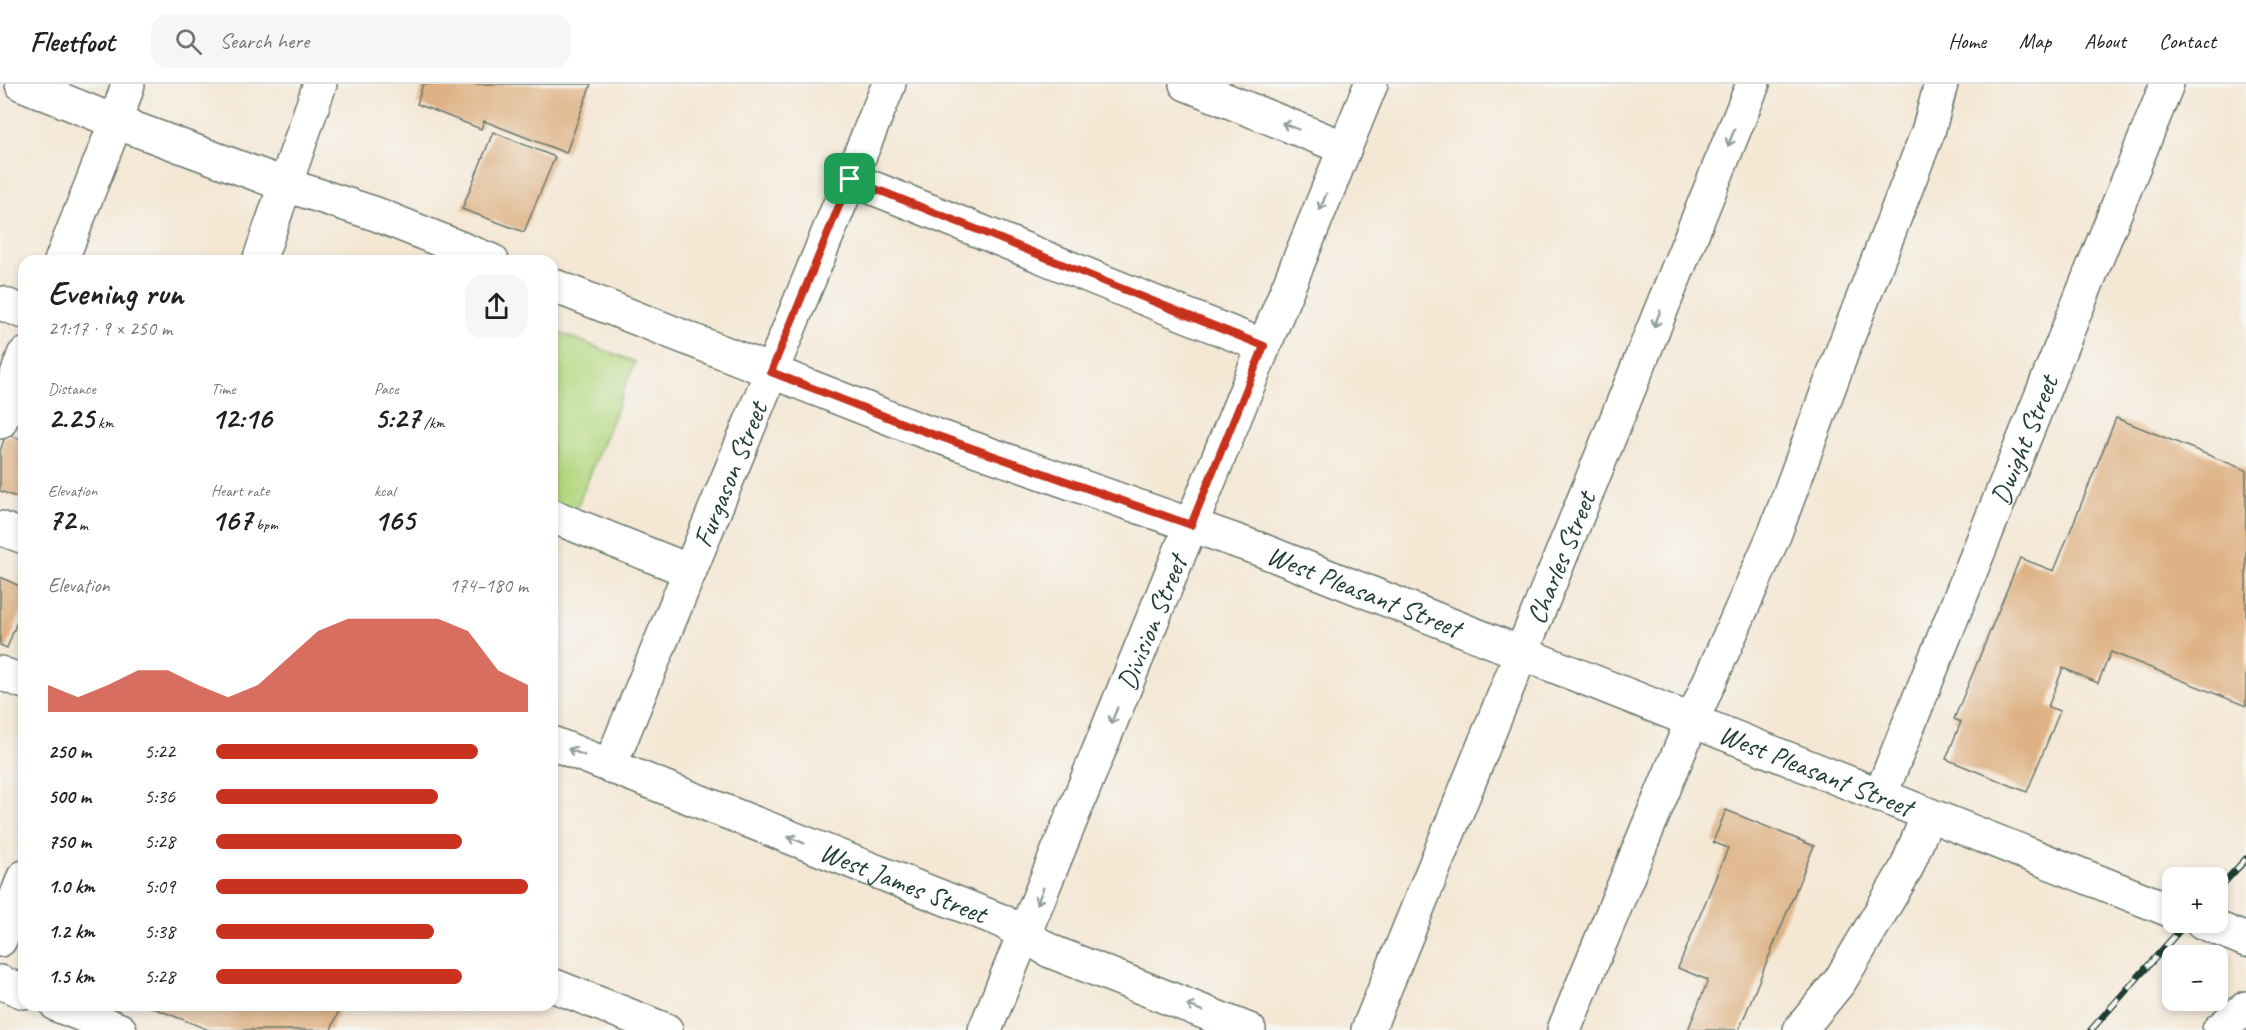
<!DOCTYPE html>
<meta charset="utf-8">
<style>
body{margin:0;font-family:Caveat,sans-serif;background:#f6f6f6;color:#202124;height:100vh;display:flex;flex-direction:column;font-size:22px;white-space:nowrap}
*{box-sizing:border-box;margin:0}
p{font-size:20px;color:#757577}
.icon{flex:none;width:33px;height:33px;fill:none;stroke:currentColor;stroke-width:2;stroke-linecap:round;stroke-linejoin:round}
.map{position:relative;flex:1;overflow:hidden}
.drawer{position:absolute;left:18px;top:171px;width:540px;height:756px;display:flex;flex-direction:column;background:#fff;border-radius:18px;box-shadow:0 3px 9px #0003}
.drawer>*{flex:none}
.fabs{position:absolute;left:2162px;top:783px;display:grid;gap:12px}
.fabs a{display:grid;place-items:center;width:66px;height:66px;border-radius:12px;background:#fff;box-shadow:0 3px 9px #0003;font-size:30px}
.pin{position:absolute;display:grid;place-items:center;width:51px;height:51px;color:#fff;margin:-26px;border-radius:12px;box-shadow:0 3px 9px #0006}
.round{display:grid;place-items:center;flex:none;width:63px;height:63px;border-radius:18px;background:#f6f6f6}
.summary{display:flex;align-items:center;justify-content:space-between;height:102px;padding:0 30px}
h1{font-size:33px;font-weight:600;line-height:45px}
.figures{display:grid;grid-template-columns:repeat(3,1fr);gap:9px;height:102px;padding:6px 30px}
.figures div{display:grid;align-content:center}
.figures b{font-size:30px;font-weight:600}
.figures small{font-size:16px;font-weight:400}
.figures p{font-size:16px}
.chart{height:168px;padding:12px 30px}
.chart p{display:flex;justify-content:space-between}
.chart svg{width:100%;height:108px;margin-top:6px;fill:#c8321e;opacity:.7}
ul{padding:0 30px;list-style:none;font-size:20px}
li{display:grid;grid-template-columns:96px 72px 1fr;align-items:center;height:45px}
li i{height:15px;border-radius:8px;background:#c8321e}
header{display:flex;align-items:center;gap:36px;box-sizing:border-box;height:84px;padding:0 30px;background:#fff;border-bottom:2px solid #e0e0e0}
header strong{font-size:28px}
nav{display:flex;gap:33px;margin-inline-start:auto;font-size:21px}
.search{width:420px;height:54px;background:#f6f6f6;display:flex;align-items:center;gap:15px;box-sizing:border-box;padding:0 21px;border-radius:18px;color:#757577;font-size:22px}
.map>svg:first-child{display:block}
.green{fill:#b4d882;stroke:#6a8a5b;stroke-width:1.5}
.building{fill:#deb285}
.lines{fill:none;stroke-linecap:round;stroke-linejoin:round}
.minor-casing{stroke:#6a786c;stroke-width:36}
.major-casing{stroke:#6a786c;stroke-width:36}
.minor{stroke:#fff;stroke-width:33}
.major{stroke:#fff;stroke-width:33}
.rail-casing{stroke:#1f3d34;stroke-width:7}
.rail{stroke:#f6f6f2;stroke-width:4.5;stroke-dasharray:14;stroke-linecap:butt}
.oneway{stroke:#8f9e9a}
.route-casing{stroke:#fff;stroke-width:12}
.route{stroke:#c8321e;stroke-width:8}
.labels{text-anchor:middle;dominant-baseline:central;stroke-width:5;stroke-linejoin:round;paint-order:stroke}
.street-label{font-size:28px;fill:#1f3d34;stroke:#f6f6f2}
</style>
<header>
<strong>Fleetfoot</strong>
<div class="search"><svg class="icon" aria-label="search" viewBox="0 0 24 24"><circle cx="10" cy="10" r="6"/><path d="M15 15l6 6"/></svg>Search here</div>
<nav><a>Home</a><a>Map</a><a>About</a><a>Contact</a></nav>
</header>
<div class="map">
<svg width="2246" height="946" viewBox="0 0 2246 946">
<rect width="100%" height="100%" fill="#f6f6f2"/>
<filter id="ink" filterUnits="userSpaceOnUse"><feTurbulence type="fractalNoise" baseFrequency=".0167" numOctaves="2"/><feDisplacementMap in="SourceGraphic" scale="12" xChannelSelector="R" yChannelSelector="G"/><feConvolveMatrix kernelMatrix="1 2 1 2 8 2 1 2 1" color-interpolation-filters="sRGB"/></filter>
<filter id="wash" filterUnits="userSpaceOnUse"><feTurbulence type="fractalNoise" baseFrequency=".008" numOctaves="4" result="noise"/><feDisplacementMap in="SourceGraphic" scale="24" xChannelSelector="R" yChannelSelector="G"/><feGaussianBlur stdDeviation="1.35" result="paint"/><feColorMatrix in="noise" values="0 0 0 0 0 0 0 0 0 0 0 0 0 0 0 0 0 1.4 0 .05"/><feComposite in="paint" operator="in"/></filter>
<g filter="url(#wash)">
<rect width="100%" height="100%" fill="#f4e7d4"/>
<path class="green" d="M552 246 635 278 575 428 552 419Z"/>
<g id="blocks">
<g class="building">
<path d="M423 0H591L566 69 484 37 481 45 417 20Z"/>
<path d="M493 48 555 73 524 148 462 125Z"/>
<path d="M2116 334 2246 386V622L2111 568 2098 599 2063 584 2048 623 2060 627 2027 708 1946 675 1961 638 1954 635 2020 474 2054 487Z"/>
<path d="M6 350 24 356V416L0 407V367Z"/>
<path d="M0 493 24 504V519L7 564 0 561Z"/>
<path d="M1726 726 1814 762 1739 946H1688L1708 896 1678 884 1728 764 1713 758Z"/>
<path d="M146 921H341L331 946H209Z"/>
</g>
</g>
</g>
<g filter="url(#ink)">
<use href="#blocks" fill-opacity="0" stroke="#6a786c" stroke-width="1.5"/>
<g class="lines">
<g class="minor-casing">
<g id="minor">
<path d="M22 0 116 38 286 101 376 130 492 177"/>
<path d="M1186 0 1345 64"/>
<path d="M850 95C988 149 1125 208 1264 262"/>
<path d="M61 177 116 38 128 0"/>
<path id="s1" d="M552 201 915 344 1259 465 2172 827"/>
<path d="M0 219 24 228"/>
<path d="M0 338 24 271"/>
<path d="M552 432 690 487"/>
<path d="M0 444 24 453"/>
<path d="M0 589 24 598"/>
<path id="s2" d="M552 659 1002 837 1050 867 1249 946"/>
<path id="s3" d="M610 682 889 0"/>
<path id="s4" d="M1880 712 2167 0"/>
<path d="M2202 838 2246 856"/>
<path d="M0 898 24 908"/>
<path d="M552 901 666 946"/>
<path d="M57 921 120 946"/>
<path id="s5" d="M985 946 1371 0"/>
<path id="s6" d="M1368 946 1753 0"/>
<path d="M1564 946 1692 637 1775 449 1844 263 1928 48 1941 0"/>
<path d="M1800 946 1840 897 1906 785 1928 731"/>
<path d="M2219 946 2246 924"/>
</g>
</g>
<g class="major-casing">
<g id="major">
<path d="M259 177 320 0"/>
<path d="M0 856 24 793"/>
</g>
</g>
<use href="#minor" class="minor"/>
<use href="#major" class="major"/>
<g class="rail-casing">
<g id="rail">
<path d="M2217 806 2246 775"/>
<path d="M2091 946 2187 838"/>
</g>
</g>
<use href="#rail" class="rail"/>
</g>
<defs><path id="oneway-shaft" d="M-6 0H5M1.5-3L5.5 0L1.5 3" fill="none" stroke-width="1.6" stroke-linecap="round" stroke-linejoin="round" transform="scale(1.5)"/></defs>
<g class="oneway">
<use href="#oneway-shaft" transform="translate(1290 42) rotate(-158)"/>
<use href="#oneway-shaft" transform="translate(1731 54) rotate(112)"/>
<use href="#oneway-shaft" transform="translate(1323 118) rotate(112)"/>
<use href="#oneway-shaft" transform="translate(1657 235) rotate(112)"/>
<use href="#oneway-shaft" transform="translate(1114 632) rotate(112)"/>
<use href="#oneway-shaft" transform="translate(576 668) rotate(-158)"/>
<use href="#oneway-shaft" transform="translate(796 756) rotate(-158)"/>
<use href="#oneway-shaft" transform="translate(1040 812) rotate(112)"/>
<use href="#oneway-shaft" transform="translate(1195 924) rotate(-158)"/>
</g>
</g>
<g class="lines" filter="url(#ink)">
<g class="route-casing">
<path id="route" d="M850 95C989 149 1125 207 1264 262L1191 441 915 344 771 288Z"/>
</g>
<use href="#route" class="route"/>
</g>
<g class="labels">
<g class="street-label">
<text stroke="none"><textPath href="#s4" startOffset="384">Dwight Street</textPath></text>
<text stroke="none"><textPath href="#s3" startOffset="315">Furgason Street</textPath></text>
<text stroke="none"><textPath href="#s6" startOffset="510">Charles Street</textPath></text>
<text stroke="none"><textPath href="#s1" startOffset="868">West Pleasant Street</textPath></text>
<text stroke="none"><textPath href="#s5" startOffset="440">Division Street</textPath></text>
<text stroke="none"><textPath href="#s1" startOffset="1354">West Pleasant Street</textPath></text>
<text stroke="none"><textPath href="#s2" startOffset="378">West James Street</textPath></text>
</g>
</g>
</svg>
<div class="fabs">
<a>+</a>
<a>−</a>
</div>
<div class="pin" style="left:850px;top:95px;background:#1e9e55"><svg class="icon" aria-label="arrive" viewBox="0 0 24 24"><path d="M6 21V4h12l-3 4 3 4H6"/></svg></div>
<section class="drawer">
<div class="summary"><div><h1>Evening run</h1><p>21:17 · 9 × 250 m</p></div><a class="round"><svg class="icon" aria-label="share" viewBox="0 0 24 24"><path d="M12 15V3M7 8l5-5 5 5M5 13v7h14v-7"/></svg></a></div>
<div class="figures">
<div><p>Distance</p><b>2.25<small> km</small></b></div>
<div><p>Time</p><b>12:16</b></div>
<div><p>Pace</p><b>5:27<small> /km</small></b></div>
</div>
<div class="figures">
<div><p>Elevation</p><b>72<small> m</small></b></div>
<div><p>Heart rate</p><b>167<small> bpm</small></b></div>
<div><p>kcal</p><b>165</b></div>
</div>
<div class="chart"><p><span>Elevation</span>174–180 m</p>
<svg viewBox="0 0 160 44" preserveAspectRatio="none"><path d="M0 44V33L10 38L20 33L30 27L40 27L50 33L60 38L70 33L80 22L90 11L100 6L110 6L120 6L130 6L140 11L150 27L160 33V44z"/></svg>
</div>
<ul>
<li><b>250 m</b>5:22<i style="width:84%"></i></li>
<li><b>500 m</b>5:36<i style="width:71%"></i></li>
<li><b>750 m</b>5:28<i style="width:79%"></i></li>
<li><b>1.0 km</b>5:09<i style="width:100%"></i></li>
<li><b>1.2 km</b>5:38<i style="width:70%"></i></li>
<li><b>1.5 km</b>5:28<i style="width:79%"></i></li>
</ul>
</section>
</div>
